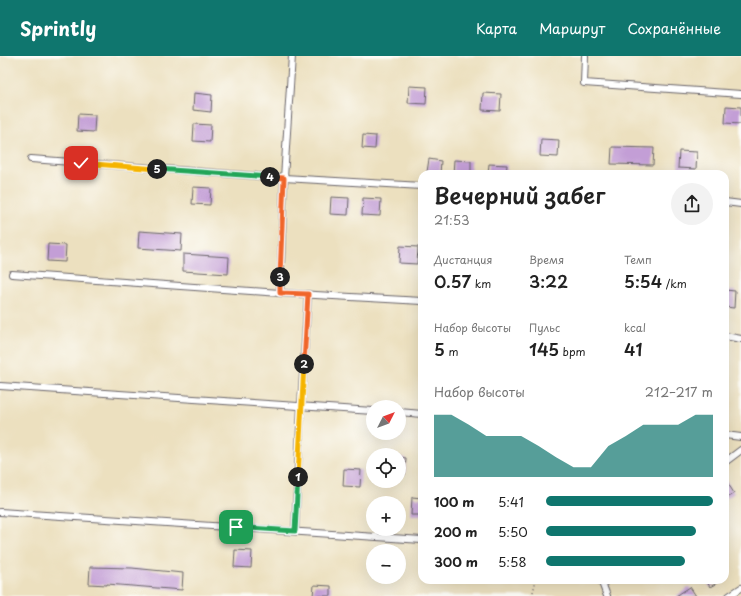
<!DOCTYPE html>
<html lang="ru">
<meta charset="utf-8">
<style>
body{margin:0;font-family:"Playpen Sans",sans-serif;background:#f2f2f2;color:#222;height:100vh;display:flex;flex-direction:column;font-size:15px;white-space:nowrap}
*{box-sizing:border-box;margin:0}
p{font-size:13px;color:#767676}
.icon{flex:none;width:22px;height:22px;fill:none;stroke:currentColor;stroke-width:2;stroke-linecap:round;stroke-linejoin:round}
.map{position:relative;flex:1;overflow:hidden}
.side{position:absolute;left:418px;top:114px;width:311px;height:414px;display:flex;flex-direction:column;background:#fff;border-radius:12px;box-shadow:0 4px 16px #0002}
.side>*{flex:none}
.needle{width:26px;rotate:48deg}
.controls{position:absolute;left:366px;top:344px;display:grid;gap:8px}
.controls a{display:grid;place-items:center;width:40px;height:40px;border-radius:50%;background:#fff;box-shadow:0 4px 16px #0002;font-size:20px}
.pin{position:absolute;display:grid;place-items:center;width:34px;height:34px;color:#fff;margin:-17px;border-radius:8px;box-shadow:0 2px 6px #0006}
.km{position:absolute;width:20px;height:20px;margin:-10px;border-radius:50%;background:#222;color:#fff;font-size:11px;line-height:20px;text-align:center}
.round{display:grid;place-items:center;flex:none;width:42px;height:42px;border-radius:21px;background:#f2f2f2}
.overview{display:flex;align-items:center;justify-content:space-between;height:68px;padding:0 16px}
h1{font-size:22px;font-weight:600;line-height:30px}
.stats{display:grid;grid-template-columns:repeat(3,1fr);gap:6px;height:68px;padding:4px 16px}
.stats div{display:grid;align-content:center}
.stats b{font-size:17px;font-weight:600}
.stats small{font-size:11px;font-weight:400}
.stats p{font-size:11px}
.chart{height:112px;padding:8px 16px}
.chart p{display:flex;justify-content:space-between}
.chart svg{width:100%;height:72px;margin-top:4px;fill:#0f766e;opacity:.7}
ul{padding:0 16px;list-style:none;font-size:13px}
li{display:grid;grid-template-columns:64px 48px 1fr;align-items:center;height:30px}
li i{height:10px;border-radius:5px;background:#0f766e}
header{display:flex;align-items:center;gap:24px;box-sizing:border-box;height:56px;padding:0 20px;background:#0f766e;color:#fff}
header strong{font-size:19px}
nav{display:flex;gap:22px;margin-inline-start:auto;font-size:14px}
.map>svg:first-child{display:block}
.building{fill:#c39ed6}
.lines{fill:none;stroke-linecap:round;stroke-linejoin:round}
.minor-casing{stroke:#696469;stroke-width:8}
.path{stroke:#696469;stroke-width:1.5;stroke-dasharray:1 3;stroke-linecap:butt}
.minor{stroke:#fff;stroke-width:6}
.split-1-casing{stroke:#fff;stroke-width:8}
.split-2-casing{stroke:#fff;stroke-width:8}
.split-3-casing{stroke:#fff;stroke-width:8}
.split-4-casing{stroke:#fff;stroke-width:8}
.split-5-casing{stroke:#fff;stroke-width:8}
.split-6-casing{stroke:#fff;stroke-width:8}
.split-1{stroke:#22a559;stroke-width:5}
.split-2{stroke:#f5b400;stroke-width:5}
.split-3{stroke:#f0652b;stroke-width:5}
.split-4{stroke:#f0652b;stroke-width:5}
.split-5{stroke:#22a559;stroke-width:5}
.split-6{stroke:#f5b400;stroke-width:5}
</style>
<header>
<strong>Sprintly</strong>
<nav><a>Карта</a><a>Маршрут</a><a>Сохранённые</a></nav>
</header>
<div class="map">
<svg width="741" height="540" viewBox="0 0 741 540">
<rect width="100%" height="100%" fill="#fdfcf7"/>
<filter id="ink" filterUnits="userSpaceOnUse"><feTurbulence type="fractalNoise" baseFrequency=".025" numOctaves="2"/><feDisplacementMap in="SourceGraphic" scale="8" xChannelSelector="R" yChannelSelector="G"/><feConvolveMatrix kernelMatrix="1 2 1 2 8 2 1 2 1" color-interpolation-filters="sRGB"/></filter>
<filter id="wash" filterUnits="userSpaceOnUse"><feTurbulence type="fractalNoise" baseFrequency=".012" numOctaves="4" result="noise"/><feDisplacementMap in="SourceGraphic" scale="16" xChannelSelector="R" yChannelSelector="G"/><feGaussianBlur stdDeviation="0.9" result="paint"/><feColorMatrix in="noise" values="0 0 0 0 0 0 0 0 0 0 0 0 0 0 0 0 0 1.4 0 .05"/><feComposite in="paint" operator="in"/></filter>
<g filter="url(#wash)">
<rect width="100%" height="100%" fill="#ece0bf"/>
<g id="blocks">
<g class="building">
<path d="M409 30 427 31 426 48 408 47Z"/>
<path d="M194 37 212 39 211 56 193 54Z"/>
<path d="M483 37 501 38 500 55 482 54Z"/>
<path d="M726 50 741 51V68L725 67Z"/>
<path d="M78 58 95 59 94 76 77 75Z"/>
<path d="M194 68 211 69 210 86 193 85Z"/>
<path d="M363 79 376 80 375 93 362 92Z"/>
<path d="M541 83 559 84 558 101 540 100Z"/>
<path d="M612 91 654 92 653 109 611 108Z"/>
<path d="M679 95 697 96 696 113 678 112Z"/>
<path d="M429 103 441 105 440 118 427 116Z"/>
<path d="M454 104 471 105V118H453Z"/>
<path d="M489 108 507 109 506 118H488Z"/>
<path d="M193 131 211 132 210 149 192 148Z"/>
<path d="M331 141 349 142 348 159 330 158Z"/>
<path d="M363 142 381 143 380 160 362 159Z"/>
<path d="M139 175 182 178 181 195 138 192Z"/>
<path d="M48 188 66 189 65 206 47 205Z"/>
<path d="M400 190 418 191 417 208 399 207Z"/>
<path d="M183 198 229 201 228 218 183 215Z"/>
<path d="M725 234 735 235 734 252 725 251Z"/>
<path d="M399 401 406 402 405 419H399Z"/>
<path d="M344 413 361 414 360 431 343 430Z"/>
<path d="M725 423 734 437 725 443Z"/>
<path d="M412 441 422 442V459H411Z"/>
<path d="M235 494 252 495 251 512 234 511Z"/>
<path d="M90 511 132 512 183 517 182 534 107 528V529L89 528Z"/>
<path d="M706 524H722L710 531Z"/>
<path d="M314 529 331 530V540H313Z"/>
<path d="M690 531 696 540H676Z"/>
</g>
</g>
</g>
<g filter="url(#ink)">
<use href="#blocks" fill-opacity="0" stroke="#696469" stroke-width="1"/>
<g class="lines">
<g class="minor-casing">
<g id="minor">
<path d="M585 0 584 27 741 38"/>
<path d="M31 103 284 122 422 130"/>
<path d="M725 146 741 148"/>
<path d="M12 218 280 237 422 245"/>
<path d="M280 237 284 122 292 0"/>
<path d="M725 280 741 283"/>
<path d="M0 330 373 355"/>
<path d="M399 356 422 358"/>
<path d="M725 379 741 381"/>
<path d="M725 406 741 394"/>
<path d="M0 456 422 484"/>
<path d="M295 475 301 350 308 238"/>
<path d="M601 524 607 540"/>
<path d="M729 540 741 532"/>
</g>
</g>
<path class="path" d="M532 540 536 524"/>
<use href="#minor" class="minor"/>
</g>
</g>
<g class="lines" filter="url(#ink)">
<g class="split-1-casing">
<path id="split-1" d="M236 471 295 475 298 421"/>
</g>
<g class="split-2-casing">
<path id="split-2" d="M298 421 304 308"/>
</g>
<g class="split-3-casing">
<path id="split-3" d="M280 221V237L308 238 304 308"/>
</g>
<g class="split-4-casing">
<path id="split-4" d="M270 121 284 122 280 221"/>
</g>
<g class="split-5-casing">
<path id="split-5" d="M157 113 270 121"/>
</g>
<g class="split-6-casing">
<path id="split-6" d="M81 107 157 113"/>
</g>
<use href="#split-1" class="split-1"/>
<use href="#split-2" class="split-2"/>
<use href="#split-3" class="split-3"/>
<use href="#split-4" class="split-4"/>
<use href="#split-5" class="split-5"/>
<use href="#split-6" class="split-6"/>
</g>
</svg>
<div class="controls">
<a><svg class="needle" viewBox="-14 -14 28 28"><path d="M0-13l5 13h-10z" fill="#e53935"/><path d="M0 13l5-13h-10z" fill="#767676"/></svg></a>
<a><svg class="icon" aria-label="locate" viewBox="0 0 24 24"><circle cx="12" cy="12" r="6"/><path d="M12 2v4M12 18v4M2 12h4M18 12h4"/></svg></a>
<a>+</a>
<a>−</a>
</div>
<div class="pin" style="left:236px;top:471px;background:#1e9e55"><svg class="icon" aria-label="arrive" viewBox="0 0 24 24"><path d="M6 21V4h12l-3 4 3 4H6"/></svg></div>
<div class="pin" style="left:81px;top:107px;background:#d93025"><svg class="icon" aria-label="check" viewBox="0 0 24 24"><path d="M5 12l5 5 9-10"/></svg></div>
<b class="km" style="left:298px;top:421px">1</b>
<b class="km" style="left:304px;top:308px">2</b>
<b class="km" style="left:280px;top:221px">3</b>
<b class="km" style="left:270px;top:121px">4</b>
<b class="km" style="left:157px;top:113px">5</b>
<section class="side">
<div class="overview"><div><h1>Вечерний забег</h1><p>21:53</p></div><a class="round"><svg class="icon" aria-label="share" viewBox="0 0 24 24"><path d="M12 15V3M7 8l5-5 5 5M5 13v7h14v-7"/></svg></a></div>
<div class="stats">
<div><p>Дистанция</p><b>0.57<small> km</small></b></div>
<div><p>Время</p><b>3:22</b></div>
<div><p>Темп</p><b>5:54<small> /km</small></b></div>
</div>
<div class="stats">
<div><p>Набор высоты</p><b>5<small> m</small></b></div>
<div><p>Пульс</p><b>145<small> bpm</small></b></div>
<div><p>kcal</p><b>41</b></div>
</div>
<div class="chart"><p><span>Набор высоты</span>212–217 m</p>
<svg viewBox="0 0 160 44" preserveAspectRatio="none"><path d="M0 44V6L10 6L20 12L30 19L40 19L50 19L60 25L70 32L80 38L90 38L100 25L110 19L120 12L130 12L140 12L150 6L160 6V44z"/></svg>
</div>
<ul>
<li><b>100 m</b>5:41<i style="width:100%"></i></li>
<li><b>200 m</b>5:50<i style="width:90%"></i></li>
<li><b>300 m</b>5:58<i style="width:83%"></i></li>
</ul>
</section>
</div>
